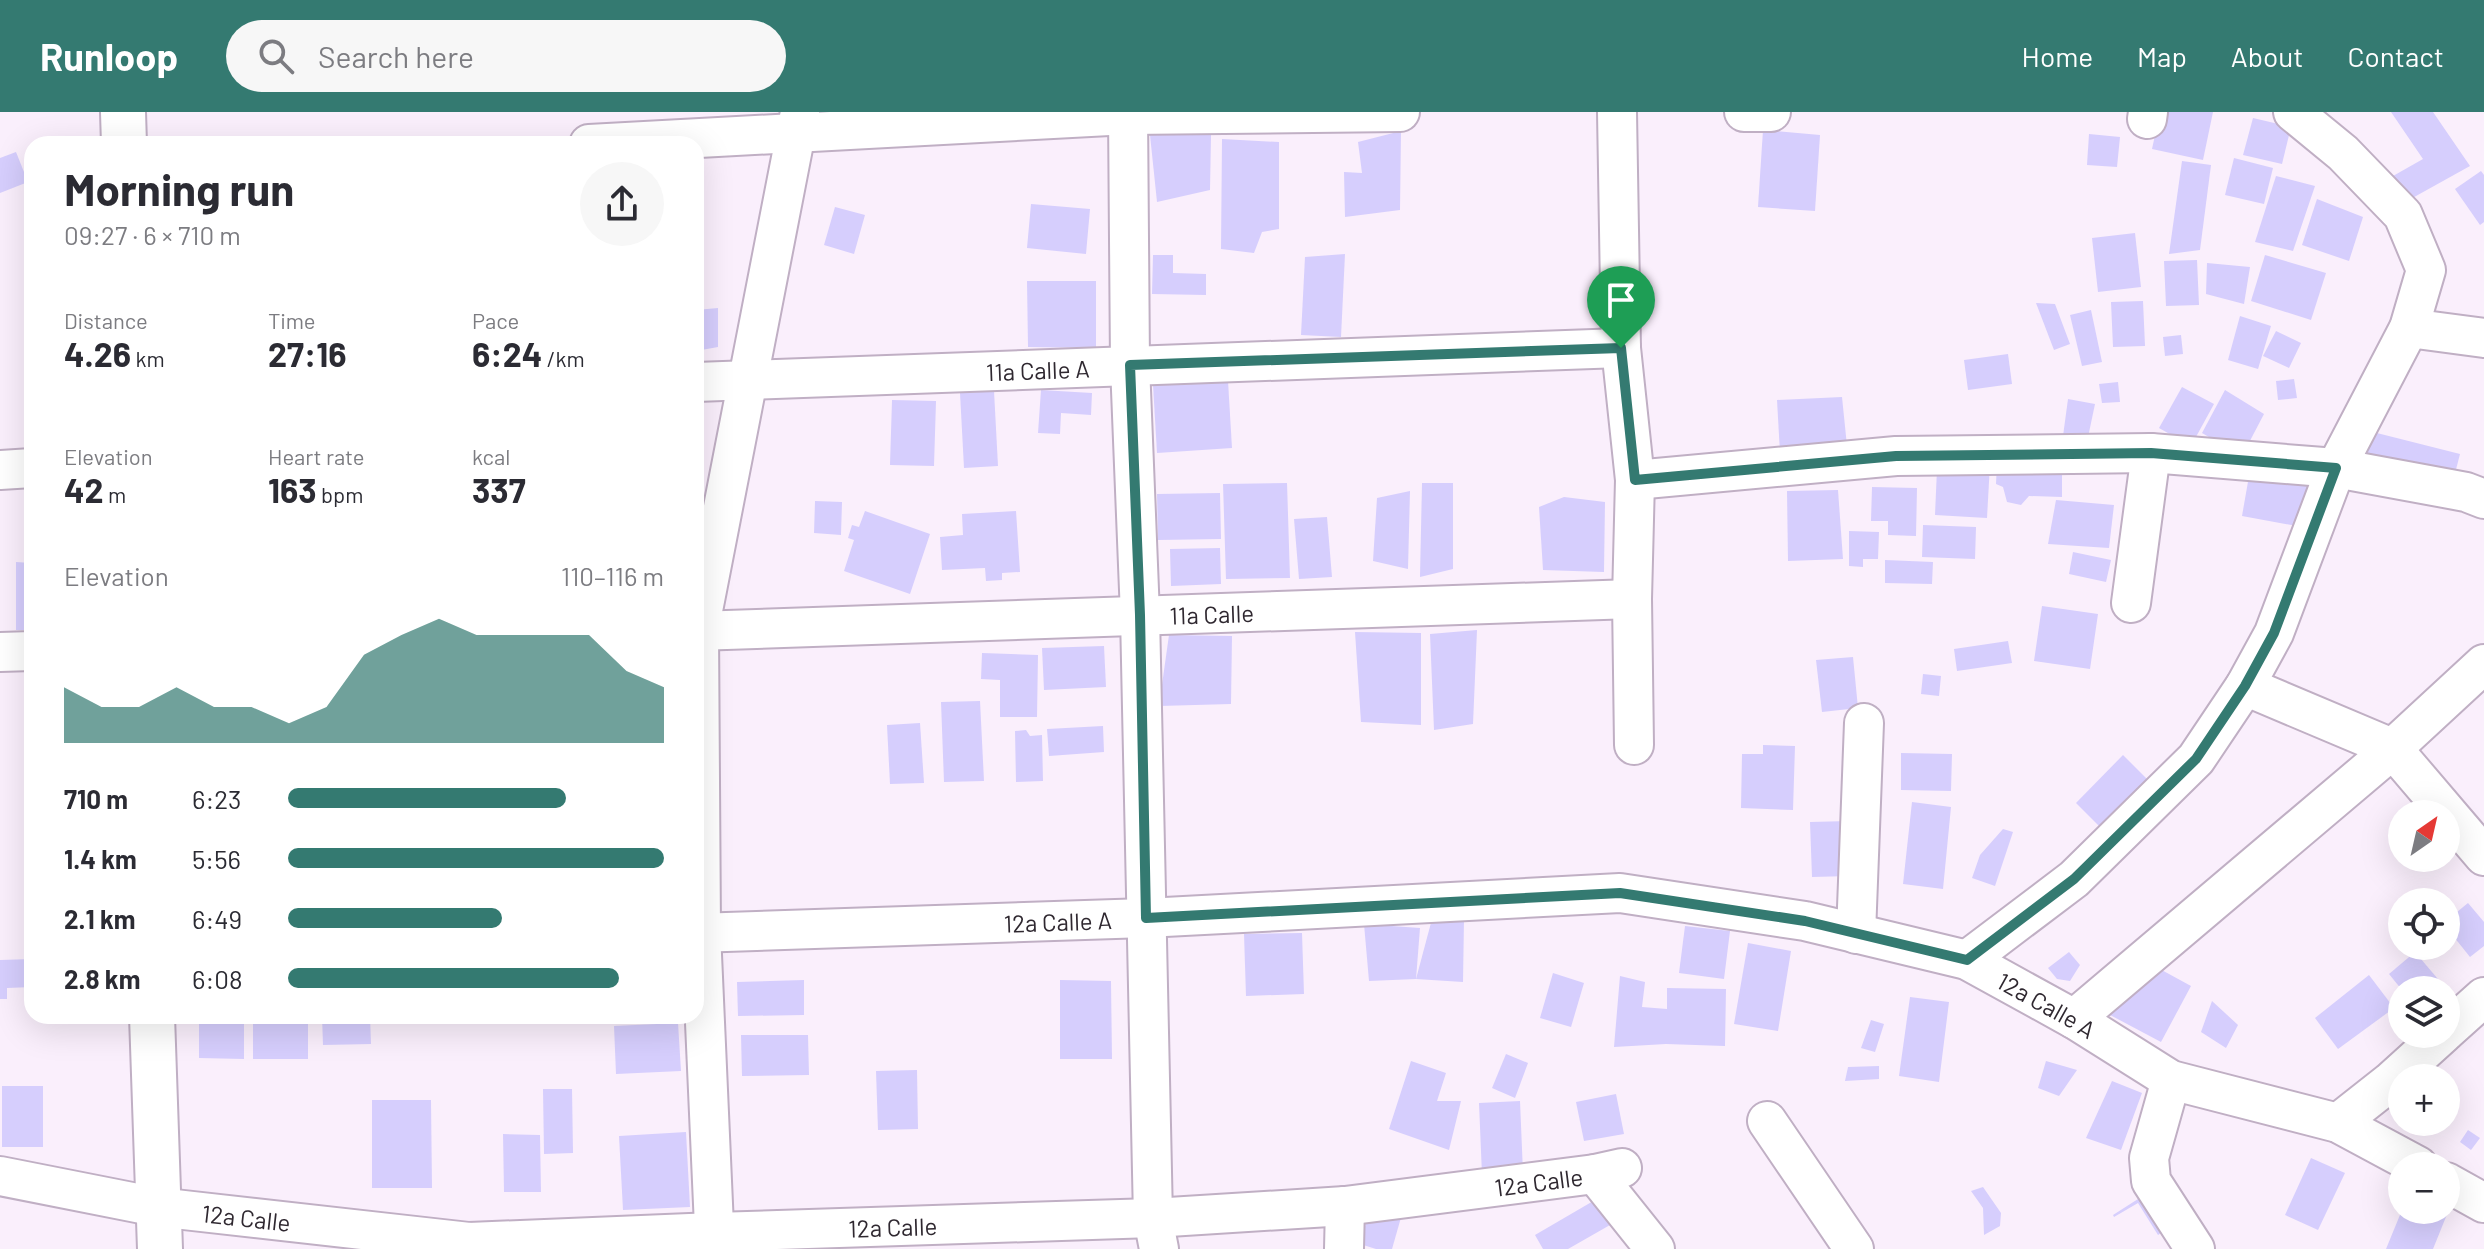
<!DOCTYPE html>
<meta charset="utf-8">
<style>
body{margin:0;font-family:Barlow,sans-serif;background:#f7f7f7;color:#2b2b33;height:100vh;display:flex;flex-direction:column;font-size:30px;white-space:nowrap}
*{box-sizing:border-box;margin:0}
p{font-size:26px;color:#7c7c81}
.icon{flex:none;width:44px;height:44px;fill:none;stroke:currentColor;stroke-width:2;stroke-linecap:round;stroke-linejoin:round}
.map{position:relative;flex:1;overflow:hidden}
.drawer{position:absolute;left:24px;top:24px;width:680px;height:888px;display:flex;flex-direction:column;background:#fff;border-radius:24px;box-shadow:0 8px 32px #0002}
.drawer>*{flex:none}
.needle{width:52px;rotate:34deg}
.buttons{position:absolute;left:2388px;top:688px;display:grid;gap:16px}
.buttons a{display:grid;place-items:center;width:72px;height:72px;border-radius:50%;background:#fff;box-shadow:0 8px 32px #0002;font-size:40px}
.pin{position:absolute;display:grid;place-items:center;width:68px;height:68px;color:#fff;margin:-82px -34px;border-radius:50% 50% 50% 0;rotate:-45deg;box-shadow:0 0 8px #0007}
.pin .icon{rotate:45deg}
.round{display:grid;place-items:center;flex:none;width:84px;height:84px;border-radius:42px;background:#f7f7f7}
.head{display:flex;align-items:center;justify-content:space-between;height:136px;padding:0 40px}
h1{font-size:44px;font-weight:700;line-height:60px}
.figures{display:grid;grid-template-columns:repeat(3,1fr);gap:12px;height:136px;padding:8px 40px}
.figures div{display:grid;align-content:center}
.figures b{font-size:34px;font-weight:700}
.figures small{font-size:22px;font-weight:400}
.figures p{font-size:22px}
.chart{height:224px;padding:16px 40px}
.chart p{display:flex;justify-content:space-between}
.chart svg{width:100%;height:144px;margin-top:8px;fill:#347a71;opacity:.7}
ul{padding:0 40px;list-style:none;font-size:26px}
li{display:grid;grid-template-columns:128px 96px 1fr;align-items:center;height:60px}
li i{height:20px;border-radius:10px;background:#347a71}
header{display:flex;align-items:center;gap:48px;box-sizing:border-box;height:112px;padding:0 40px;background:#347a71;color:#fff}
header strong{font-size:38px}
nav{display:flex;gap:44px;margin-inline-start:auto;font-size:28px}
.search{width:560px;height:72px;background:#f7f7f7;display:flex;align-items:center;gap:20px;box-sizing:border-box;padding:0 28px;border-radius:44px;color:#7c7c81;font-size:30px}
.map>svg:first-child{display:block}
.building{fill:#d6cefd}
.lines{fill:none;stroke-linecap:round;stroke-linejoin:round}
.minor-casing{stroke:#c0afc4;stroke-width:42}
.tertiary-casing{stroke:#c0afc4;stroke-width:48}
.minor{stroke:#fff;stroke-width:38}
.tertiary{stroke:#fff;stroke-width:44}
.route-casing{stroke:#fff;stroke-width:16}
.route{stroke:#347a71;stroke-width:10}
.labels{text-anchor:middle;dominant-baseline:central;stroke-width:6;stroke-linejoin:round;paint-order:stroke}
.street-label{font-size:24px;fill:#2f2830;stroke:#fff}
</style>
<header>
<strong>Runloop</strong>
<div class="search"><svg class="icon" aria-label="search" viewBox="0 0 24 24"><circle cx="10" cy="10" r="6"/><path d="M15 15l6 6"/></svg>Search here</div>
<nav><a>Home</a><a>Map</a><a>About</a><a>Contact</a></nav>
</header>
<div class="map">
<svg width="2484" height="1137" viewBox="0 0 2484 1137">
<rect width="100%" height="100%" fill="#faeffc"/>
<g class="building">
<path d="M2160 0H2213L2203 48 2152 37Z"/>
<path d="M2391 0H2433L2470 54 2407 89 2393 64 2423 47Z"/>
<path d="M2253 6 2291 15 2282 52 2243 43Z"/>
<path d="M1763 18 1820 23 1815 99 1758 95Z"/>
<path d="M1401 19 1400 98 1345 105 1344 60 1362 61 1358 30Z"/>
<path d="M2089 22 2120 25 2117 55 2087 53Z"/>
<path d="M1150 23H1211L1210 78 1157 90Z"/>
<path d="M1222 27 1279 30V117L1262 120 1254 141 1221 137Z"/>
<path d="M16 40 28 70 0 81V46Z"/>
<path d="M2234 46 2273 56 2264 92 2225 83Z"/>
<path d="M2182 49 2211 53 2200 138 2169 142Z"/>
<path d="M2481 59 2484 63V110L2480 113 2455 77Z"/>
<path d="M2276 64 2315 74 2293 139 2255 130Z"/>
<path d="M2317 87 2363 105 2349 149 2302 133Z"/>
<path d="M1031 92 1090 97 1086 142 1027 136Z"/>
<path d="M835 95 865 103 854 142 824 133Z"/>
<path d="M2135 121 2141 175 2098 180 2092 126Z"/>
<path d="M1345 142 1341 225 1301 223 1305 145Z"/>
<path d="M1153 143H1173V161L1206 162V183L1152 182Z"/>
<path d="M2265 143 2326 161 2311 208 2251 189Z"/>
<path d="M2197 148 2199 193 2166 194 2164 149Z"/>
<path d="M2207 151 2250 155 2244 192 2206 182Z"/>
<path d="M1027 169H1096V236L1028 235Z"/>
<path d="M2143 189 2145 234 2113 235 2111 190Z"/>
<path d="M2036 191 2055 192 2070 232 2054 238Z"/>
<path d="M24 196H32V243H27Z"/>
<path d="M718 196V235L696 239V198Z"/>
<path d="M2091 198 2102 250 2082 254 2070 203Z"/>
<path d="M2240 204 2271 214 2258 257 2228 248Z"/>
<path d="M2276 219 2301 231 2289 256 2263 244Z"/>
<path d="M2181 223 2183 242 2165 244 2163 225Z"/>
<path d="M2008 242 2012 272 1968 278 1964 248Z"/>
<path d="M2294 267 2297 286 2278 288 2276 269Z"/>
<path d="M1228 269 1232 336 1157 341 1153 273Z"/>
<path d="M2118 270 2120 290 2102 291 2099 272Z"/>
<path d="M2182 275 2214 292 2191 334 2159 316Z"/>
<path d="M1041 278 1092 281 1091 303 1061 301 1060 322 1038 321Z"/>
<path d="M2225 278 2264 302 2242 344 2202 321Z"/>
<path d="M994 279 998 354 964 356 960 281Z"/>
<path d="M1842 285 1847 334 1780 341 1777 288Z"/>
<path d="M2068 287 2095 292 2087 330 2063 324Z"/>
<path d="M892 288 936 289 934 354 890 353Z"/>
<rect x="696" y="299" width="5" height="35"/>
<path d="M2365 318 2460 342 2452 373 2357 349Z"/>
<path d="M1997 351 2062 353V385L2029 384 2021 393 2007 390 2003 375 1996 372Z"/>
<path d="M1990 352 1987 406 1935 403 1937 357Z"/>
<path d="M2249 364 2311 373 2302 415 2242 404Z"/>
<path d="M1287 371 1290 466 1226 467 1223 372Z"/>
<path d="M1422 371H1453V457L1420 465Z"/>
<path d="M1872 375 1917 376 1916 424 1888 423V409H1871Z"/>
<path d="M1838 378 1843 447 1788 449 1787 379Z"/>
<path d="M1410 379 1408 457 1373 449 1377 386Z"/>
<path d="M1220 381 1221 427 1158 428 1157 382Z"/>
<path d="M1564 385 1605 390 1604 460 1543 458 1539 395Z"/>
<path d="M2056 388 2114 393 2109 436 2048 432Z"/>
<path d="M815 389 842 390 841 423 814 421Z"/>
<path d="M865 399 930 422 910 482 844 459 854 428 848 426 852 413 859 415Z"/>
<path d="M1016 399 1020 460 1002 461V468L986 469 985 456 942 458 940 425 963 423 962 402Z"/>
<path d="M1327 405 1332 465 1299 467 1294 407Z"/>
<path d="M1923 413 1976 415 1975 447 1922 445Z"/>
<path d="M1849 419 1879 420 1878 447H1863V455L1849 454Z"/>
<path d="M1220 436 1221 472 1171 474 1170 437Z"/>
<path d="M2073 440 2111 448 2106 470 2069 462Z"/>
<path d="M1885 448 1933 450 1932 472 1885 471Z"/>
<path d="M16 450 32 451V518H16Z"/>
<path d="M2042 494 2098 502 2090 557 2034 549Z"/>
<path d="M1477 518 1473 612 1434 618 1430 522Z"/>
<path d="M1355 520 1421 521V613L1361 610Z"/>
<path d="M1169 523 1232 524 1231 592 1159 594Z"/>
<path d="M2008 529 2012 551 1957 559 1954 537Z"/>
<path d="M1104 534 1106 575 1044 578 1042 536Z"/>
<path d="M982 541 1038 543 1037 605H1000V568L981 567Z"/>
<path d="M1853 545 1858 596 1822 600 1816 548Z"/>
<path d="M1923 562 1941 564 1939 584 1921 582Z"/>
<path d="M30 587H32V617L28 607Z"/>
<path d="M980 589 984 669 944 670 941 590Z"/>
<path d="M920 611 924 671 890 672 887 613Z"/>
<path d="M1103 614 1104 640 1049 644 1047 617Z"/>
<path d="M1026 618 1030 624 1042 623 1043 669 1016 670 1015 619Z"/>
<path d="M1763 633 1795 634 1793 698 1741 696 1742 642H1763Z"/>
<path d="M1901 641 1952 642 1951 679 1901 678Z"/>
<path d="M2123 643 2154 674 2107 722 2076 691Z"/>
<path d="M1912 690 1951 695 1943 777 1903 772Z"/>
<path d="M1849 709 1850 764 1812 765 1810 710Z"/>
<path d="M2003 717 2013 720 1995 774 1972 766 1980 743Z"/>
<path d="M2468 791 2484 810V834L2470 845 2446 815V809Z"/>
<path d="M1432 807H1464L1463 870 1416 867Z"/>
<path d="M1364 812 1420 816 1416 867 1369 869Z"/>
<path d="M1685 814 1730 819 1724 867 1679 861Z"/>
<path d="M1302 821 1304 882 1246 884 1244 822Z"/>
<path d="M1748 831 1791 839 1778 919 1734 912Z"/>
<path d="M2069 840 2080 853 2070 869 2057 867 2048 856Z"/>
<path d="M2415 840 2443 873 2437 878H2402L2389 862Z"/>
<path d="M32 847V875L7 876V887H0V848Z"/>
<path d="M2147 850 2191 874 2161 930 2095 895Z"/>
<path d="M1553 861 1584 871 1571 915 1540 906Z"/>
<path d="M2369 863 2394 896 2338 937 2315 906Z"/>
<path d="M1620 864 1645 870 1642 895 1667 897V876L1726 877 1725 934 1666 932 1614 935Z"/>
<path d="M804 868V903L738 904 737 870Z"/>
<path d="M1060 868 1111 869 1112 947H1060Z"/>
<path d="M1910 885 1949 890 1939 970 1899 964Z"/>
<path d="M2212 889 2238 913 2226 936 2201 920Z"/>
<path d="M199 904H244V947L199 946Z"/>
<rect x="253" y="904" width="55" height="43"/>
<path d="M322 904H370L371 932 323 933Z"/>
<path d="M1871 908 1884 912 1875 940 1861 936Z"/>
<path d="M678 911 681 959 616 962 614 914Z"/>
<path d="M741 923H808L809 963 742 964Z"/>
<path d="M1506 942 1528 951 1515 986 1492 976Z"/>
<path d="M1411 949 1446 961 1437 989H1461L1449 1038 1389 1017Z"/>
<path d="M2046 949 2077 958 2059 984 2038 976Z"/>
<path d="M1879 954V967L1845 969 1848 955Z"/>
<path d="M917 958 918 1017 878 1018 876 959Z"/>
<path d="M2112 969 2142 981 2121 1038 2086 1026Z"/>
<rect x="2" y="974" width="41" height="61"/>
<path d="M543 977H572L573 1041 544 1042Z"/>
<path d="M1616 982 1624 1022 1584 1029 1576 990Z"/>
<path d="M372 988H431L432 1076H372Z"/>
<path d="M1520 989 1523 1061 1482 1063 1479 991Z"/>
<path d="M2468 1018 2480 1026 2471 1038 2460 1030Z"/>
<path d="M686 1020 690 1095 623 1098 619 1024Z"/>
<path d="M503 1022 540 1023 541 1080H504Z"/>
<path d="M2311 1046 2345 1061 2318 1118 2285 1103Z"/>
<path d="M1983 1075 2001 1101 2000 1114 1984 1123 1983 1096 1971 1079Z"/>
<path d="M2149 1080 2170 1115 2158 1123 2138 1091 2114 1105 2113 1103Z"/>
<path d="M1595 1088 1617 1109 1568 1137H1543L1535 1123Z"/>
<path d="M1371 1093 1402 1102 1392 1137H1376L1360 1132Z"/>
<path d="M2446 1093 2450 1095 2433 1137H2386L2402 1098H2446Z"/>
</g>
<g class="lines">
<g class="minor-casing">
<g id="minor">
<path d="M1128 0 1130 253 1140 503 1153 1106 1159 1137"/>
<path d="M1617 0 1621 236 1635 368 1632 487 1634 633"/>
<path d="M1744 0H1771"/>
<path d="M2147 7 2148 0"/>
<path d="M589 32 1128 3 1400 0"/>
<path d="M2409 216 2484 226"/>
<path id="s1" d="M696 270 1621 236"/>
<path d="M0 358 32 356"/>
<path d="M1635 368 1896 344 2151 341 2336 356 2466 380 2484 387"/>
<path d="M2131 491 2151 341"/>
<path id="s2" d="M696 519 1632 487"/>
<path d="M0 540 32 539"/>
<path d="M2245 574 2392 636 2484 744"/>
<path id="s3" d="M696 821 1146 806 1620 781 1805 809 1967 848 2074 907 2171 968 2338 1011 2418 1054"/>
<path d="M1856 822 1864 611"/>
<path d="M1967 848 2074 767 2196 647 2245 574 2274 521 2336 356 2409 216 2426 158 2403 103 2343 41 2293 0"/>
<path d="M2074 907 2380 648 2484 552"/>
<path d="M2446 919 2484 885"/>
<path d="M2171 968 2149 1046 2151 1069 2195 1137"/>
<path d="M1767 1009 1854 1137"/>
<path d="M2338 1011 2390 970 2443 922"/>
<path d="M1595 1062 1655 1137"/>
<path id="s4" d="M0 1064 157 1095 469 1130 714 1120 1153 1106 1345 1094 1595 1062 1622 1056"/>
<path d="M2446 1070 2484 1091"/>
<path d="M715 1137 701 820 699 519 800 0"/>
<path d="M1344 1137 1345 1094"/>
</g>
</g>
<g class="tertiary-casing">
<g id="tertiary">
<path d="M123 0 124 32"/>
<path d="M152 904 160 1137"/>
</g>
</g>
<use href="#minor" class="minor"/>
<use href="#tertiary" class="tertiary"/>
</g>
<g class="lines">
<g class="route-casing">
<path id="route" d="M1621 236 1635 368 1896 344 2151 341 2336 356 2274 521 2245 574 2196 647 2074 767 1967 848 1805 809 1620 781 1146 806 1140 503 1130 253Z"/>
</g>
<use href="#route" class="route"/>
</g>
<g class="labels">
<g class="street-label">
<text stroke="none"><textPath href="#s1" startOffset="342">11a Calle A</textPath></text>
<text stroke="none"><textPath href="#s2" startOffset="516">11a Calle</textPath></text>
<text stroke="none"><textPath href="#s3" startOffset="362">12a Calle A</textPath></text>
<text stroke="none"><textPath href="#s3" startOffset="1370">12a Calle A</textPath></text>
<text stroke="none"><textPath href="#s4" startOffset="1546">12a Calle</textPath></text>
<text stroke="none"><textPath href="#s4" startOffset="250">12a Calle</textPath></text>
<text stroke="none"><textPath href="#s4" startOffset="898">12a Calle</textPath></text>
</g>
</g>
</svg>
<div class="buttons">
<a><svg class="needle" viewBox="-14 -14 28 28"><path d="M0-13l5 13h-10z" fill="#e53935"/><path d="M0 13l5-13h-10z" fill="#7c7c81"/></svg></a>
<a><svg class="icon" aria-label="locate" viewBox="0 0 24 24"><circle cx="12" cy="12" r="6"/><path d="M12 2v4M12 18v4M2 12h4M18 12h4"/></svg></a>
<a><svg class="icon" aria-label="layers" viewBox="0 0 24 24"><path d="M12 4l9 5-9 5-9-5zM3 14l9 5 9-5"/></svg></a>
<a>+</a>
<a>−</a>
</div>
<div class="pin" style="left:1621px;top:236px;background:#1e9e55"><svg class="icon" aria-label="arrive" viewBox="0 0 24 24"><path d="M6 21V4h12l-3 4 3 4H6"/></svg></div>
<section class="drawer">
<div class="head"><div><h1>Morning run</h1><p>09:27 · 6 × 710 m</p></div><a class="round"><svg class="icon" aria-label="share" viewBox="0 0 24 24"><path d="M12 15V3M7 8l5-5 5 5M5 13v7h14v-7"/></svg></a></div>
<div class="figures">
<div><p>Distance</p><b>4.26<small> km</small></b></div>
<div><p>Time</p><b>27:16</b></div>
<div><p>Pace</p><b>6:24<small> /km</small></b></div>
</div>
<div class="figures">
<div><p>Elevation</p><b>42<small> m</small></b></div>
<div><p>Heart rate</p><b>163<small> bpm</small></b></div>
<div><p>kcal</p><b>337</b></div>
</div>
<div class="chart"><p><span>Elevation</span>110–116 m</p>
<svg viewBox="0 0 160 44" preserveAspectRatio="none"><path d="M0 44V27L10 33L20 33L30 27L40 33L50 33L60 38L70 33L80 17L90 11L100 6L110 11L120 11L130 11L140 11L150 22L160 27V44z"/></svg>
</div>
<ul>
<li><b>710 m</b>6:23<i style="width:74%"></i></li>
<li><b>1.4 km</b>5:56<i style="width:100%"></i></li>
<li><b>2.1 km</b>6:49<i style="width:57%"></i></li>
<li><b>2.8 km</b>6:08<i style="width:88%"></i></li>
</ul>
</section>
</div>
